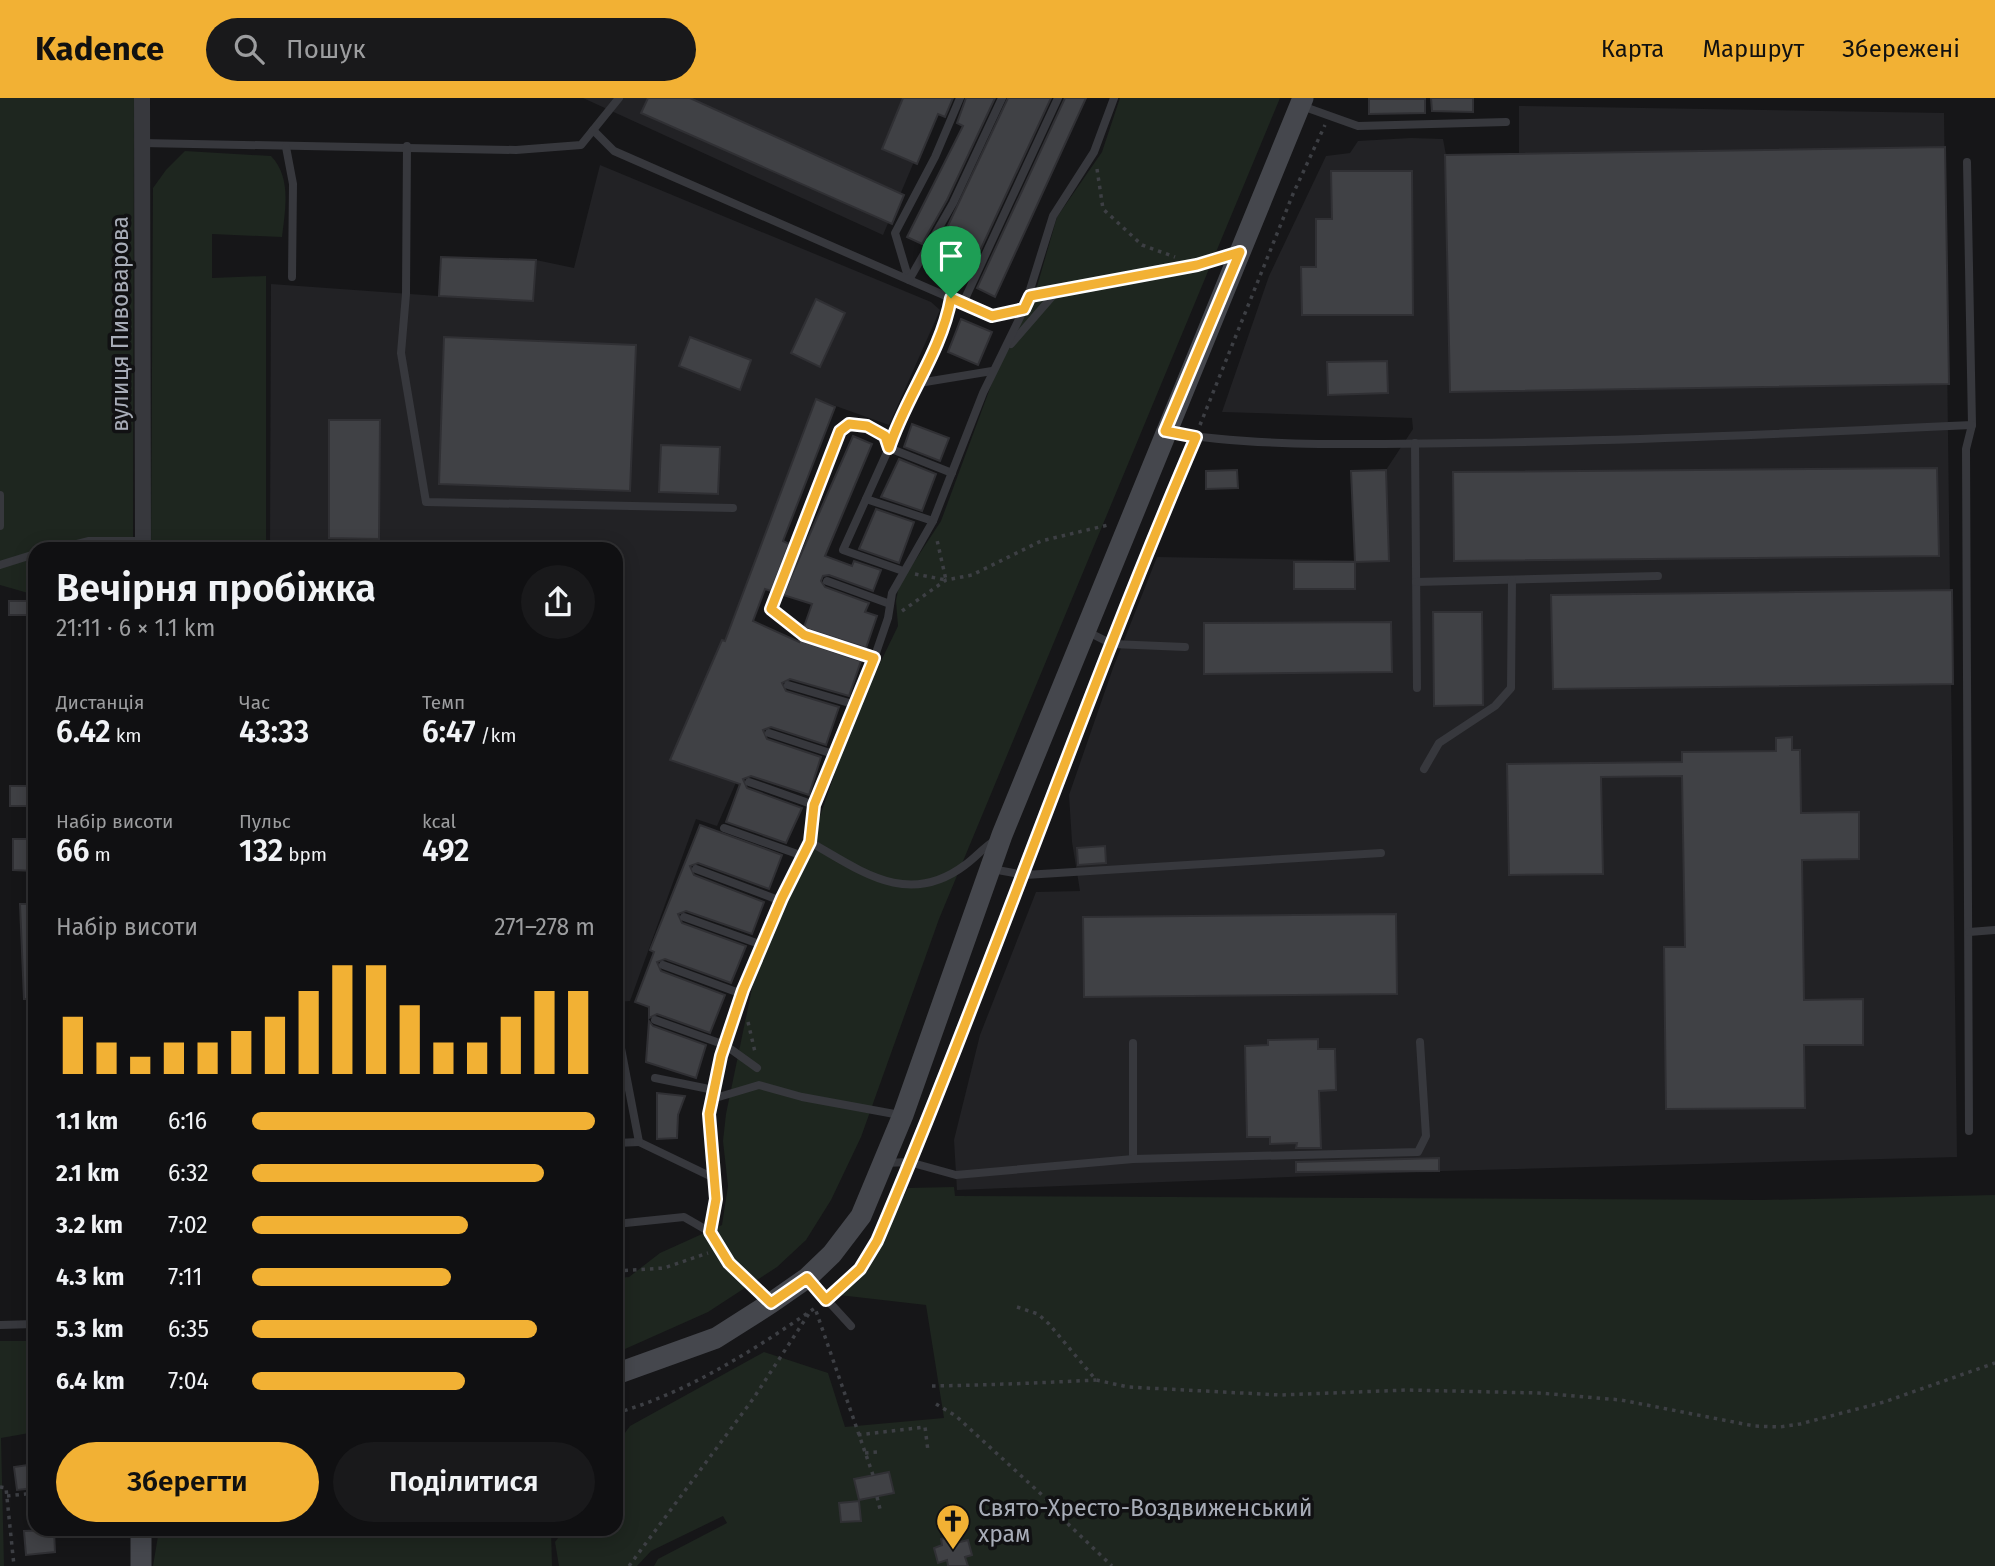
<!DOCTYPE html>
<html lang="uk">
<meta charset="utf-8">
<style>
body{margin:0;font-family:"Fira Sans",sans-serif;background:#19191b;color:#f1f3f6;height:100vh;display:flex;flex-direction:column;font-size:26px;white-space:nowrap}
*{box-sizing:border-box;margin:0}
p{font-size:23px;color:#9c9d9f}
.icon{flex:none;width:38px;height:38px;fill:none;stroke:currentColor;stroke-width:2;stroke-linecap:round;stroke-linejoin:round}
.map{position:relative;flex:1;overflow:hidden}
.panel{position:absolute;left:28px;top:444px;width:595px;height:994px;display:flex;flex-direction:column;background:#101012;border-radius:21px;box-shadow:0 4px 18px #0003,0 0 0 2px #303032}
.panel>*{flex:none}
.pin{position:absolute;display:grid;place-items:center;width:60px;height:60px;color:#fff;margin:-72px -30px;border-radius:50% 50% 50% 0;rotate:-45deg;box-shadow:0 0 7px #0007}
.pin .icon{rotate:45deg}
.round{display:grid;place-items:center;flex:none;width:74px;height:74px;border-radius:37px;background:#19191b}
.head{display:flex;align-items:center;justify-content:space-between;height:119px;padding:0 28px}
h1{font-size:38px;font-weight:600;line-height:52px}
.stats{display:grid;grid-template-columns:repeat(3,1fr);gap:10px;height:119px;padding:7px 28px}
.stats div{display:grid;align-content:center}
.stats b{font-size:30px;font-weight:600}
.stats small{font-size:19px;font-weight:400}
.stats p{font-size:19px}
.chart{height:196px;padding:14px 28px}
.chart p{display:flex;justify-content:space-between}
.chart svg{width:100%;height:126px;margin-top:7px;stroke:#f2b134;stroke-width:6}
.button{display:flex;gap:14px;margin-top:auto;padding:14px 28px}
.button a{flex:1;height:80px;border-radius:42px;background:#f2b134;color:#111;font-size:28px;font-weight:600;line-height:80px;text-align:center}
.button a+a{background:#19191b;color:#f1f3f6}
ul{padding:0 28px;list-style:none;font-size:23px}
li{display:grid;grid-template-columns:112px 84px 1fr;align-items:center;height:52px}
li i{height:18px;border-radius:9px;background:#f2b134}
header{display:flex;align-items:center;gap:42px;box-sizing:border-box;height:98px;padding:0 35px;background:#f2b134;color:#111}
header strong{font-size:33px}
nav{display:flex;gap:38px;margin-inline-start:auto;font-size:24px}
.search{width:490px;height:63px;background:#19191b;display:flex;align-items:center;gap:18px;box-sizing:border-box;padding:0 24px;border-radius:38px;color:#9c9d9f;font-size:26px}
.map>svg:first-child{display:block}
.built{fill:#222225}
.green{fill:#1e261f}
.building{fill:#404145;stroke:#303034;stroke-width:2}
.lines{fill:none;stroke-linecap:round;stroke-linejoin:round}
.path{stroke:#3d3f44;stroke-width:3.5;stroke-dasharray:3.5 5;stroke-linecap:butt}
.lane{stroke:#37383d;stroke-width:8}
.street{stroke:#37383d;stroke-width:16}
.secondary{stroke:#45474d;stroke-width:21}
.route-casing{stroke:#fff;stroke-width:14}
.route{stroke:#f2b134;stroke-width:9}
.labels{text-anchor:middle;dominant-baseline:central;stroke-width:7;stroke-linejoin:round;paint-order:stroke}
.street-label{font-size:23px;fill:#a8adb8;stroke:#111113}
.poi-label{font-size:23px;fill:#a8adb8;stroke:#111113;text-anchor:start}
</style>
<header>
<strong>Kadence</strong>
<div class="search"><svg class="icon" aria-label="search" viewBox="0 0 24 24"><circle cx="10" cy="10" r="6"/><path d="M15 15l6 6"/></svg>Пошук</div>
<nav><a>Карта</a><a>Маршрут</a><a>Збережені</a></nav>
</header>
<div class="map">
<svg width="1995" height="1468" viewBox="0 0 1995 1468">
<rect width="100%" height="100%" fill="#161618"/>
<g class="built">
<path d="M583 0H941L883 137Z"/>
<path d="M1519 8 1944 15 1957 1059 1442 1073 957 1092 954 1042 980 937 1036 794 1080 793 1072 744 1069 697 1113 570 1157 459 1389 463 1386 372 1413 331 1412 320 1222 314 1269 178 1326 58 1350 55 1358 43 1411 40 1443 41 1446 57 1519 56Z"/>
<path d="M600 67 931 204 940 212 889 327 816 301 729 532 791 559 717 728 696 721 630 903 616 904V452H270L271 186 438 198 441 159 536 162 574 170Z"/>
</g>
<g class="green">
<path d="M0 0H134L133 451 35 452V497L0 487Z"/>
<path d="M1120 0H1280L939 821 861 1039 831 1102 806 1142 777 1169 708 1214 616 1255V1180L629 1179 660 1155 722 1127 728 1088 723 1043 726 1016 756 871 799 779 855 617 898 528 896 503 899 487 941 423 996 274 1036 192 1057 119 1102 54Z"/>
<path d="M185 53 271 58C292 80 285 112 282 139L212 136V180L266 178V451L151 452 153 90 166 72Z"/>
<path d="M954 1089 955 1098 1761 1102 1995 1097V1468H654L658 1461 727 1425 723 1418 651 1453 637 1468H559L555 1444 564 1432H616V1347L630 1328 764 1254 828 1275 845 1329 944 1320 926 1207 839 1197 871 1163 908 1090Z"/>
<path d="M0 1243H35V1334L1 1340 4 1468H0Z"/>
<path d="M159 1432H551L552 1468H153Z"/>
</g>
<g class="building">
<path d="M648 0H690L904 97 892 126 641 15Z"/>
<path d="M903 0H953L945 19 938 16 917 66 882 51Z"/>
<path d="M966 0H995L947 102 922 146 907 139 963 28 957 25Z"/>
<path d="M1008 0H1051L965 185 929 168Z"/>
<path d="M1065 0H1086L995 199 977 190Z"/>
<path d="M1431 0H1473V14L1432 13Z"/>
<path d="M1369 1H1425V15L1369 16Z"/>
<path d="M1945 49 1949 286 1450 294 1445 57Z"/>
<path d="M1331 73H1412L1413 217H1302L1301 169H1316V121H1332Z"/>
<path d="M441 159 536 162 533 203 439 198Z"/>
<path d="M816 201 845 215 820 269 791 255Z"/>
<path d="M961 221 992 234 978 267 948 254Z"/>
<path d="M444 239 636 247 630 393 439 386Z"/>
<path d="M690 239 751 262 740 292 679 268Z"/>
<path d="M1387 263 1388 295 1328 297 1327 264Z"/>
<path d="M816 301 835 309 783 443 789 446 771 493 765 491 753 523 799 544V542L861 563 849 598 790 581 782 585 786 593 839 609 826 647 771 629 763 632 767 641 821 659 809 697 751 678 743 681 747 690 802 710 786 745 726 724 740 686 670 662 722 542 725 543Z"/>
<path d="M329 322H380L379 441 329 440Z"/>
<path d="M912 326 949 340 940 363 904 349Z"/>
<path d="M853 338 872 346 825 458 852 468 854 463 881 472 873 493 829 477 823 478 821 483 825 489 869 505 865 514 877 518 866 550 807 531 804 529 812 506 783 497Z"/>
<path d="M661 347 720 349 718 396 659 394Z"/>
<path d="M899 361 936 376 922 413 881 399Z"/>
<path d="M1937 370 1939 458 1454 463 1453 374Z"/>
<path d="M1237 372 1238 390 1206 391V373Z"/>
<path d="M1386 372 1389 463 1355 464 1351 373Z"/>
<path d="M876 411 914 424 899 465 859 451Z"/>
<rect x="1294" y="464" width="61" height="27"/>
<path d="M1952 492 1953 586 1553 591 1551 497Z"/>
<rect x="9" y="503" width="26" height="14"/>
<path d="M1433 514H1482L1483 607 1434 608Z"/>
<path d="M1391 524 1392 574 1204 576V525Z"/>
<path d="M1792 639V652H1800L1801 715 1859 714V761L1802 762 1804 902 1863 901V947H1804L1805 1010 1666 1011 1664 849H1685L1682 678 1601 679 1603 776 1509 777 1507 666 1682 664V654L1776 653V640Z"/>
<rect x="10" y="688" width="24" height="20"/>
<path d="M700 727 782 757 769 791 698 765 690 768 694 777 764 804 752 836 686 813 678 816 682 825 746 848 731 885 665 861 657 864 661 873 725 897 710 935 657 916 649 920V909L635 904 654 854 650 852Z"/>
<path d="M13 741H35V773L13 772Z"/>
<path d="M1105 748 1106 765 1078 767 1077 750Z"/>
<path d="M20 806H35V901H24Z"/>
<path d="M1396 816 1397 896 1084 899 1083 819Z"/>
<path d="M649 923 653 928 706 947 696 980 646 964Z"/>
<path d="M1318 941V951H1335L1336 992 1319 993 1321 1050H1296L1297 1045 1270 1046V1039H1247L1245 948 1268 947V942Z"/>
<path d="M657 995 685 998 678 1017 677 1040 657 1041Z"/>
<path d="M1439 1060V1073L1296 1074V1064Z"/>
<path d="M35 1366V1390L17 1392 14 1369Z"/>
<path d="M889 1374 894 1395 859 1402 854 1381Z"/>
<path d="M859 1403 861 1423 841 1424 839 1405Z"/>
<path d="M54 1432 55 1454 26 1457 24 1433Z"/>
<path d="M958 1436 960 1444 968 1442 972 1457 965 1459 968 1468H948L947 1462 938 1465 934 1450 942 1447 941 1441Z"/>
</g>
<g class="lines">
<g class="path">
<path d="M1097 71 1103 111 1142 147 1175 159"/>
<path d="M1200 327 1293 96 1325 27"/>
<path d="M915 476 946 482 937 442"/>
<path d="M902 513 946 482 972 477 1041 443 1108 427"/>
<path d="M1116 535 1192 347"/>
<path d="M1029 764 1108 555"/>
<path d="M748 924 755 954"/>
<path d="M913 1053 1020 788"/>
<path d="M616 1173 664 1170 708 1155"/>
<path d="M835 1195C873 1166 887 1119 904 1076"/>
<path d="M1017 1209 1038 1216 1049 1226 1096 1282 1128 1289 1280 1297 1407 1292 1539 1295 1621 1302 1754 1328 1780 1329 1800 1326 1884 1304 1995 1265"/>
<path d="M932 1288C987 1287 1041 1285 1096 1282"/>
<path d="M936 1306 956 1318 1054 1408 1066 1424 1112 1468"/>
<path d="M616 1315C687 1295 754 1252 815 1210L873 1377"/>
<path d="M858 1337 925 1329 928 1353"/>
<path d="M865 1355 878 1354"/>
<path d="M0 1389 6 1390 14 1468"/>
<path d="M7 1398 35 1395"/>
<path d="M877 1399 881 1415"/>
<path d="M629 1468 753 1301 810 1214"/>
</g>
<g class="lane">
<path d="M960 0 935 59 895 135 909 182 992 218 1024 211 1053 118 1094 54 1114 0"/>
<path d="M1302 8 1358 28 1506 24"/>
<path d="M593 32 614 53 909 182 953 105 1002 0"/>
<path d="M142 45 516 52 581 47 619 0"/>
<path d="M407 48 406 196 401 255 426 404 733 410"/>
<path d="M286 49 293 86 292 179"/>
<path d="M1967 64 1972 327 1966 351 1969 1033"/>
<path d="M1030 198 1197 167 1236 155"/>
<path d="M963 205 1058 0"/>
<path d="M1011 246 1057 193"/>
<path d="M919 285 940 239 952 200"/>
<path d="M1168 334C1259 350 1366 346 1459 345 1630 343 1801 335 1972 327"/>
<path d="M1415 345 1417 590"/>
<path d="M889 350 919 285 992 273"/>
<path d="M0 397V428"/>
<path d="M866 401 933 423"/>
<path d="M53 452 89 443H143"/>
<path d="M0 467 35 456"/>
<path d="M903 473 843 452 889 350 952 375"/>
<path d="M827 483 890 506"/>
<path d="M1416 484 1658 478"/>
<path d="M1088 534 1112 546 1185 549"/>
<path d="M874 560 804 537 771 511 840 333 849 326 867 328 885 338 889 350"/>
<path d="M788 587 856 607"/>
<path d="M769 635 836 657"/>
<path d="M1424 671 1439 645 1495 608 1511 590 1512 482"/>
<path d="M749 684 814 707"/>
<path d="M724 730 803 758"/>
<path d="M810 744C861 773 908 810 965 767 975 760 983 750 994 743"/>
<path d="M696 771 781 803"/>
<path d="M992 771 1025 777 1381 755"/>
<path d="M684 819 762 847"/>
<path d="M1969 834 1995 832"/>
<path d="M663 867 742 896"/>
<path d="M655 922 725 947 757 970"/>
<path d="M616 924 639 1044 714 1080"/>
<path d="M655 980 714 992"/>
<path d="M712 1001 759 987 802 999 900 1017"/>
<path d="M616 1045 639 1044"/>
<path d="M1133 1061V945"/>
<path d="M885 1065 909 1064 956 1077 1133 1061 1418 1054 1426 1038 1420 944"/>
<path d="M616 1126 684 1119 710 1134"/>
<path d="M808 1181 851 1228"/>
<path d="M771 1205 729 1165 710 1134 716 1101 709 1016 725 947 782 800 810 744 814 707 866 584 888 520 892 495 933 423 983 295 1024 211"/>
<path d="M0 1227 35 1226"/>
</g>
<path class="street" d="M142 0 143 452"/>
<g class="secondary">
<path d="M616 1276 716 1240 771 1205 807 1180 832 1156 861 1118 903 1017 1002 737 1303 0"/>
<path d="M141 1468V1432"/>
</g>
</g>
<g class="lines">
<g class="route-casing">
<path id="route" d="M1240 154 1165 333 1196 339C1082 604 990 878 877 1143L860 1171 826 1202 807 1180 771 1205 729 1165 710 1134 716 1101 709 1016 721 958 743 892 782 800 810 744 814 707 874 560 804 537 771 511 840 333 849 326 867 328 885 338 889 350C906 298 941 255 951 200L992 218 1024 211 1030 198 1197 167Z"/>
</g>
<use href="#route" class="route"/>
</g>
<defs>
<g id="church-pin" transform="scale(1.75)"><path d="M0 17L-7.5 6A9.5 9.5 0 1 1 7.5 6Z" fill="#f2b134" stroke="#111113"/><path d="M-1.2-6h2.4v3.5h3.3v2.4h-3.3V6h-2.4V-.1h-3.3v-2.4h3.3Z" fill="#111"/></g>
</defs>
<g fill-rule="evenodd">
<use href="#church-pin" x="953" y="1423"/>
</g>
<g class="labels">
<g class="street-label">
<text transform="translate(120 226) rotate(-90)">вулиця Пивоварова</text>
</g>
<g class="poi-label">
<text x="978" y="1410">Свято-Хресто-Воздвиженський<tspan x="978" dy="26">храм</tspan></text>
</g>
</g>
</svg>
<div class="pin" style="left:951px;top:200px;background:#1e9e55"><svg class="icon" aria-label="arrive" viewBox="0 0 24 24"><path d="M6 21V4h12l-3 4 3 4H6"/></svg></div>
<section class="panel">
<div class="head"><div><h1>Вечірня пробіжка</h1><p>21:11 · 6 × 1.1 km</p></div><a class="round"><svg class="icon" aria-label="share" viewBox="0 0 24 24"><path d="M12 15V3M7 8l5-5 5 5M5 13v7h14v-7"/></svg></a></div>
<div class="stats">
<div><p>Дистанція</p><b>6.42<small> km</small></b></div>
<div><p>Час</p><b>43:33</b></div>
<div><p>Темп</p><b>6:47<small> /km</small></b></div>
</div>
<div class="stats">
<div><p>Набір висоти</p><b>66<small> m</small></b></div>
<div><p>Пульс</p><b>132<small> bpm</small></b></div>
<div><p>kcal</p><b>492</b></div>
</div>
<div class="chart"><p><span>Набір висоти</span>271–278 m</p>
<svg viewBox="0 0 160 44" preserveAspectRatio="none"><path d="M5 44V24M15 44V33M25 44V38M35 44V33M45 44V33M55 44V29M65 44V24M75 44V15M85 44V6M95 44V6M105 44V20M115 44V33M125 44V33M135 44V24M145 44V15M155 44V15"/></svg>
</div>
<ul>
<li><b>1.1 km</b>6:16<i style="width:100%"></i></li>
<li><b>2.1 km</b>6:32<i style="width:85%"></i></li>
<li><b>3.2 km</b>7:02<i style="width:63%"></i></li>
<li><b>4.3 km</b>7:11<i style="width:58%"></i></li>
<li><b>5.3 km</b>6:35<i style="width:83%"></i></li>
<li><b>6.4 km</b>7:04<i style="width:62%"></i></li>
</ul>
<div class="button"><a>Зберегти</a><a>Поділитися</a></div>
</section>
</div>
